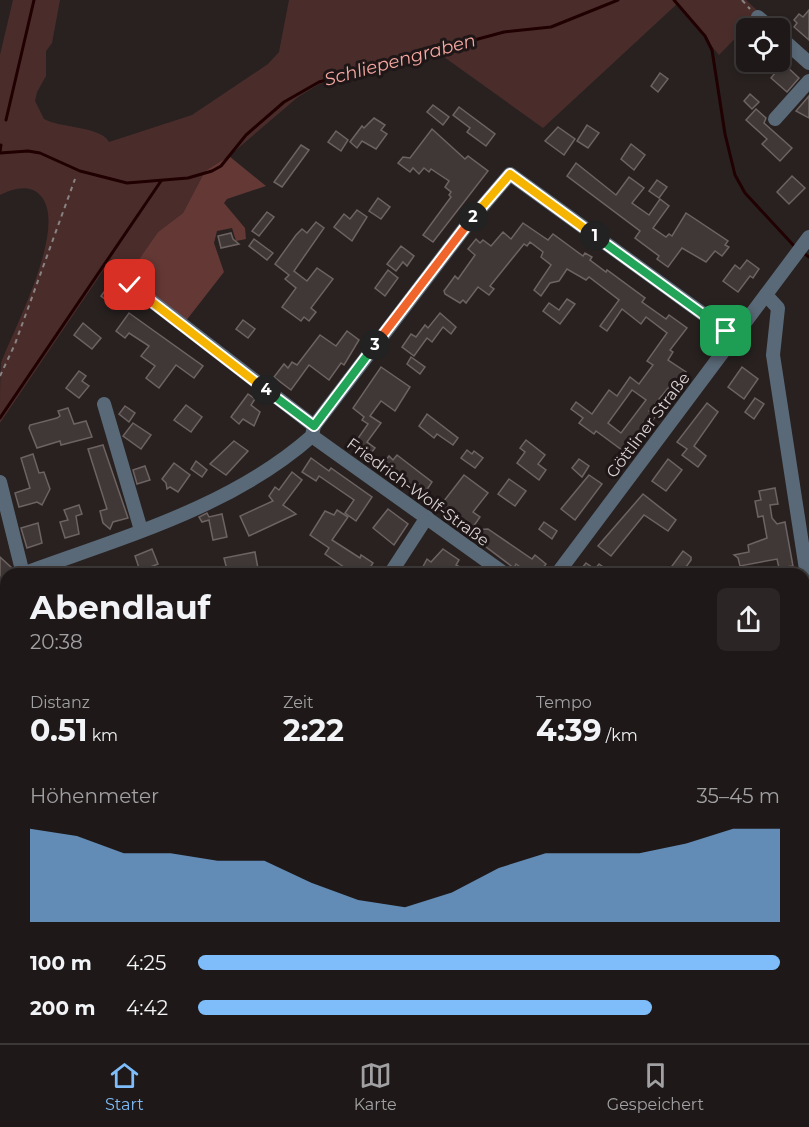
<!DOCTYPE html>
<html lang="de">
<meta charset="utf-8">
<style>
body{margin:0;font-family:Montserrat,sans-serif;background:#2b2625;color:#f1f3f6;height:100vh;display:flex;flex-direction:column;font-size:22px;white-space:nowrap}
*{box-sizing:border-box;margin:0}
p{font-size:20px;color:#a1a0a2}
.icon{flex:none;width:33px;height:33px;fill:none;stroke:currentColor;stroke-width:2;stroke-linecap:round;stroke-linejoin:round}
.map{position:relative;flex:1;overflow:hidden}
.sheet{position:absolute;left:0px;top:568px;width:810px;height:476px;display:flex;flex-direction:column;background:#1e1918;border-radius:18px 18px 0 0;box-shadow:0 3px 9px #0003,0 0 0 2px #3c3837}
.sheet>*{flex:none}
.fabs{position:absolute;left:736px;top:18px;display:grid;gap:12px}
.fabs a{display:grid;place-items:center;width:54px;height:54px;border-radius:9px;background:#1e1918;box-shadow:0 3px 9px #0003,0 0 0 2px #3c3837;font-size:30px}
.pin{position:absolute;display:grid;place-items:center;width:51px;height:51px;color:#fff;margin:-26px;border-radius:12px;box-shadow:0 3px 9px #0006}
.km{position:absolute;width:30px;height:30px;margin:-15px;border-radius:50%;background:#222;color:#fff;font-size:16px;line-height:30px;text-align:center}
.round{display:grid;place-items:center;flex:none;width:63px;height:63px;border-radius:9px;background:#2b2625}
.head{display:flex;align-items:center;justify-content:space-between;height:102px;padding:0 30px}
h1{font-size:33px;font-weight:700;line-height:45px}
.figures{display:grid;grid-template-columns:repeat(3,1fr);gap:9px;height:102px;padding:6px 30px}
.figures div{display:grid;align-content:center}
.figures b{font-size:30px;font-weight:700}
.figures small{font-size:16px;font-weight:400}
.figures p{font-size:16px}
.chart{height:168px;padding:12px 30px}
.chart p{display:flex;justify-content:space-between}
.chart svg{width:100%;height:108px;margin-top:6px;fill:#7fbdfa;opacity:.7}
ul{padding:0 30px;list-style:none;font-size:20px}
li{display:grid;grid-template-columns:96px 72px 1fr;align-items:center;height:45px}
li i{height:15px;border-radius:8px;background:#7fbdfa}
.tab-bar{display:flex;justify-content:space-around;align-items:center;height:84px;border-top:2px solid #3c3837;background:#1e1918;font-size:16px;color:#a1a0a2}
.tab-bar a{display:grid;justify-items:center;gap:3px}
.tab-bar .on{color:#7fbdfa}
.map>svg:first-child{display:block}
.built{fill:#372928}
.green{fill:#4a2d2b}
.forest{fill:#643835}
.lines{fill:none;stroke-linecap:round;stroke-linejoin:round}
.stream{stroke:#200001;stroke-width:3}
.building{fill:#403837;stroke:#6c6362;stroke-width:1.5;fill-rule:evenodd}
.path{stroke:#8a8383;stroke-width:2;stroke-dasharray:4.5 4.5;stroke-linecap:butt}
.minor{stroke:#5a6977;stroke-width:14}
.split-1-casing{stroke:#fff;stroke-width:12}
.split-2-casing{stroke:#fff;stroke-width:12}
.split-3-casing{stroke:#fff;stroke-width:12}
.split-4-casing{stroke:#fff;stroke-width:12}
.split-5-casing{stroke:#fff;stroke-width:12}
.split-1{stroke:#22a559;stroke-width:8}
.split-2{stroke:#f5b400;stroke-width:8}
.split-3{stroke:#f0652b;stroke-width:8}
.split-4{stroke:#22a559;stroke-width:8}
.split-5{stroke:#f5b400;stroke-width:8}
.labels{text-anchor:middle;dominant-baseline:central;stroke-width:6;stroke-linejoin:round;paint-order:stroke}
.street-label{font-size:16px;fill:#dad4d4;stroke:#1f1717}
.water-label{font-size:18px;font-style:italic;fill:#f6a8a1;stroke:#1f1717}
</style>
<div class="map">
<svg width="809" height="1043" viewBox="0 0 809 1043">
<rect width="100%" height="100%" fill="#282120"/>
<g class="built">
<path d="M139 1038H355V1043H140Z"/>
<rect x="479" y="1038" width="122" height="5"/>
</g>
<path class="green" d="M13 0H60L52 43 46 51V76L37 92 35 101 44 119C59 128 101 126 109 142L192 115 268 64 279 52 289 0H746L760 13 719 55 677 4 543 128 437 52 319 84 298 97 229 156 205 171 183 213 158 232 130 272 111 259 0 423C0 406 0 380 1 363 13 330 71 223 39 194 28 184 12 189 0 195V55Z"/>
<path class="forest" d="M229 156 266 186 227 199 224 203 245 228 246 239 236 241 232 228 217 231 214 243 224 272 185 322 134 280 130 272 158 232 183 213 205 171Z"/>
<g class="lines">
<g class="stream">
<path d="M674 0 705 36 712 50 725 134 735 175 745 193 796 248"/>
<path d="M6 120 34 0"/>
<path d="M0 152 1 145"/>
<path d="M0 153 28 151 40 153 80 171 127 183 188 178 212 171 221 166 246 135 284 102 319 82 504 32 551 27 618 0"/>
<path d="M802 252 809 257"/>
<path d="M0 418 161 181"/>
</g>
</g>
<g class="building">
<path d="M809 10V40L794 27 797 23 794 20 799 14 803 17Z"/>
<path d="M783 63 799 78 787 92 771 78Z"/>
<path d="M660 73 668 79 658 92 651 86Z"/>
<path d="M750 94 759 102 752 109 744 101Z"/>
<path d="M809 96V118L796 111Z"/>
<path d="M433 105 449 117 443 125 427 112Z"/>
<path d="M459 107 495 134 486 146 467 132 470 128 453 115Z"/>
<path d="M756 109 766 118 764 123 792 148 780 161 762 144 767 139 746 120Z"/>
<path d="M374 118 385 125 381 130 387 134 376 149 362 141 357 148 350 142 362 126 364 128Z"/>
<path d="M587 125 599 133 588 148 577 141Z"/>
<path d="M558 127 575 139 564 155 545 141Z"/>
<path d="M432 129 465 159 468 156 488 171 433 242 423 235 451 197 449 195 451 192 445 187 449 181 431 169 429 172 424 168 419 174 413 168 410 172 398 163 403 157 410 158Z"/>
<path d="M336 131 348 140 341 151 328 142Z"/>
<path d="M631 144 645 155 634 170 621 159Z"/>
<path d="M301 145 309 150 282 187 274 182Z"/>
<path d="M576 163 616 195 629 177 644 188 632 203 649 215 660 199 669 206 653 228 666 237 669 234 672 236 686 213 728 241 725 245 729 247 722 256 715 251 706 262 682 248 668 267 657 259 659 256 635 238 640 231 567 176Z"/>
<path d="M792 176 805 188 789 204 777 192Z"/>
<path d="M657 180 667 187 659 198 649 191Z"/>
<path d="M378 198 390 207 381 219 369 211Z"/>
<path d="M357 210 367 217 352 241 334 227 344 214 350 219Z"/>
<path d="M267 212 274 217 259 236 252 231Z"/>
<path d="M316 222 324 228 294 271 307 281 317 268 333 279 311 308 316 312 309 321 304 317 301 321 282 307 296 288 285 279 289 275 275 264 296 235 302 229 307 233Z"/>
<path d="M523 223 548 240 553 234 583 256 585 253 592 257 590 260 606 272 607 270 645 298 642 302 666 319 669 315 687 328 670 350 673 352 668 360 686 372 677 384 674 381 649 411 656 416 626 453 596 431 594 434 579 423 583 418 571 409 576 402 592 414 609 390 617 396 630 377 639 384 653 365 647 361 667 333 646 317 641 324 622 309 607 331 600 326 619 300 589 277 586 280 567 269 559 281 550 283 541 296 534 290 551 265 541 257 543 252 530 242 527 246 524 244 490 286 494 289 489 295 478 287 466 303 463 300 460 303 445 294 444 291 455 276 458 279 475 255 468 249 476 239 480 243 483 240 491 246 503 232 511 239ZM632 390 646 400 621 433 608 423Z"/>
<path d="M231 233 233 239 239 244 221 248 218 236Z"/>
<path d="M254 239 273 253 267 260 249 246Z"/>
<path d="M401 246 414 256 407 266 403 262 396 271 387 264Z"/>
<path d="M747 260 759 269 753 278 750 276 738 292 723 281 735 265 740 269Z"/>
<path d="M115 265 125 273 118 283 107 275Z"/>
<path d="M388 270 398 278 385 296 375 288Z"/>
<path d="M113 280 125 292 114 306 101 296Z"/>
<path d="M567 299 575 304 560 324 543 311 549 303 559 310Z"/>
<path d="M129 313 203 366 194 378 176 365 159 388 146 378 155 366 141 356 149 346 129 333 125 338 116 331Z"/>
<path d="M440 313 456 327 451 334 443 327 432 342 427 338 414 356 402 347 411 334 416 337 425 325 428 328Z"/>
<path d="M243 320 255 329 248 338 236 329Z"/>
<path d="M83 323 101 338 92 349 74 335Z"/>
<path d="M347 331 359 340 344 365 341 363 329 380 309 365 291 390 274 377 284 364 288 368 292 362 297 365 320 335 336 346Z"/>
<path d="M411 357 425 367 420 374 407 364Z"/>
<path d="M381 367 410 387 395 411 381 401 370 416 381 423 367 442 375 448 368 457 352 447 368 424 362 420 364 417 353 408Z"/>
<path d="M742 367 758 379 744 399 728 387Z"/>
<path d="M79 371 86 376 82 381 89 386 79 398 66 388Z"/>
<path d="M248 394 255 399 251 405 260 412 254 426 243 419 239 424 231 417Z"/>
<path d="M755 398 764 404 754 419 745 412Z"/>
<path d="M707 403 718 412 694 446 706 456 698 467 682 455 687 449 677 442Z"/>
<path d="M186 405 202 417 191 432 174 420Z"/>
<path d="M125 406 135 413 129 422 119 414Z"/>
<path d="M68 408 74 424 86 421 92 437 61 445 60 441 37 448 29 428 30 425 57 418 60 416 58 411Z"/>
<path d="M427 414 458 438 453 445 437 434 434 438 419 426Z"/>
<path d="M133 423 151 435 141 449 123 436Z"/>
<path d="M526 440 545 455 538 464 546 470 539 480 517 463 525 452 520 448Z"/>
<path d="M234 441 248 451 226 475 210 464Z"/>
<path d="M103 445 128 518 113 522 110 529 103 523 100 511 107 509 88 449Z"/>
<path d="M467 450 472 454 474 451 483 458 475 468 461 458Z"/>
<path d="M33 454 39 473 44 472 50 489 42 505 37 502 19 507 15 493 30 488 21 458Z"/>
<path d="M397 455 432 482 426 491 420 494 384 472 381 467 389 456 393 460Z"/>
<path d="M311 458 329 471 331 468 372 497 356 521 345 513 354 500 319 476 316 481 302 472Z"/>
<path d="M579 459 589 466 582 477 572 468Z"/>
<path d="M668 459 682 470 666 491 652 481Z"/>
<path d="M196 461 207 470 202 477 191 469Z"/>
<path d="M174 463 190 475 178 492 170 487 167 489 166 483 162 479Z"/>
<path d="M145 466 150 480 137 484 133 470Z"/>
<path d="M292 472 302 480 283 505 296 514 249 536 240 516 273 501 269 496 275 487 279 490Z"/>
<path d="M464 475 488 493 473 512 480 517 471 530 488 529 532 559 535 555 546 564 538 574H530L516 564 514 568 437 510Z"/>
<path d="M589 475 602 484 575 520 561 509Z"/>
<path d="M509 479 526 491 515 506 498 494Z"/>
<path d="M775 488 778 504 770 505 772 518 777 524 785 522 793 566 779 568 777 559 740 566 738 558 734 555 749 552 748 545 767 538 763 516 758 517 755 501 761 500 759 491Z"/>
<path d="M643 494 676 520 668 531 644 515 611 556 598 546Z"/>
<path d="M79 505 82 514 76 516 79 534 65 538 60 522 68 520 64 510Z"/>
<path d="M388 509 408 524 394 545 373 528Z"/>
<path d="M337 510 348 517 332 540 360 558 361 555 373 563 366 574H354L325 554 329 548 310 535 325 511 334 515Z"/>
<path d="M207 513 209 517 222 514 227 537 213 540 209 520 202 522 199 517Z"/>
<path d="M544 522 557 531 552 539 539 529Z"/>
<path d="M38 523 42 543 27 548 21 528Z"/>
<path d="M152 549 158 564 140 571 135 556Z"/>
<path d="M443 549 459 560 456 565 473 574H419L427 559 431 562Z"/>
<path d="M683 551 691 557V560L681 574H674L669 570Z"/>
<path d="M255 552 259 574H228L224 558Z"/>
<path d="M0 557 12 568 0 580Z"/>
<path d="M586 563 595 569 599 564 613 574H577Z"/>
</g>
<g class="lines">
<g class="path">
<path d="M742 0 750 9"/>
<path d="M0 376 15 344 75 179"/>
</g>
<g class="minor">
<path d="M758 17 771 28"/>
<path d="M780 37 809 63"/>
<path d="M775 119 809 81"/>
<path d="M766 295 778 308 773 355 809 589"/>
<path d="M104 404 141 530"/>
<path d="M314 426 470 221 510 174 735 337"/>
<path d="M312 436 505 574"/>
<path d="M0 482 23 574"/>
<path d="M25 573C123 537 232 507 312 436L314 426 131 285"/>
<path d="M390 574 427 517"/>
<path d="M557 574 809 237"/>
<path d="M804 733 809 732"/>
<path d="M0 907 6 906"/>
<path d="M133 1038V1043"/>
<path d="M468 1043V1038"/>
<path d="M614 1043V1038"/>
</g>
</g>
<g class="lines">
<g class="split-1-casing">
<path id="split-1" d="M595 236 726 331"/>
</g>
<g class="split-2-casing">
<path id="split-2" d="M473 217 510 174 595 236"/>
</g>
<g class="split-3-casing">
<path id="split-3" d="M375 345 473 217"/>
</g>
<g class="split-4-casing">
<path id="split-4" d="M266 390 314 426 375 345"/>
</g>
<g class="split-5-casing">
<path id="split-5" d="M130 285 266 390"/>
</g>
<use href="#split-1" class="split-1"/>
<use href="#split-2" class="split-2"/>
<use href="#split-3" class="split-3"/>
<use href="#split-4" class="split-4"/>
<use href="#split-5" class="split-5"/>
</g>
<g class="labels">
<g class="street-label">
<text transform="translate(648 425) rotate(-53)">Göttliner Straße</text>
<text transform="translate(418 492) rotate(36)">Friedrich-Wolf-Straße</text>
</g>
<g class="water-label">
<text transform="translate(400 60) rotate(-15)">Schliepengraben</text>
</g>
</g>
</svg>
<div class="fabs">
<a><svg class="icon" aria-label="locate" viewBox="0 0 24 24"><circle cx="12" cy="12" r="6"/><path d="M12 2v4M12 18v4M2 12h4M18 12h4"/></svg></a>
</div>
<div class="pin" style="left:726px;top:331px;background:#1e9e55"><svg class="icon" aria-label="arrive" viewBox="0 0 24 24"><path d="M6 21V4h12l-3 4 3 4H6"/></svg></div>
<div class="pin" style="left:130px;top:285px;background:#d93025"><svg class="icon" aria-label="check" viewBox="0 0 24 24"><path d="M5 12l5 5 9-10"/></svg></div>
<b class="km" style="left:595px;top:236px">1</b>
<b class="km" style="left:473px;top:217px">2</b>
<b class="km" style="left:375px;top:345px">3</b>
<b class="km" style="left:266px;top:390px">4</b>
<section class="sheet">
<div class="head"><div><h1>Abendlauf</h1><p>20:38</p></div><a class="round"><svg class="icon" aria-label="share" viewBox="0 0 24 24"><path d="M12 15V3M7 8l5-5 5 5M5 13v7h14v-7"/></svg></a></div>
<div class="figures">
<div><p>Distanz</p><b>0.51<small> km</small></b></div>
<div><p>Zeit</p><b>2:22</b></div>
<div><p>Tempo</p><b>4:39<small> /km</small></b></div>
</div>
<div class="chart"><p><span>Höhenmeter</span>35–45 m</p>
<svg viewBox="0 0 160 44" preserveAspectRatio="none"><path d="M0 44V6L10 9L20 16L30 16L40 19L50 19L60 28L70 35L80 38L90 32L100 22L110 16L120 16L130 16L140 12L150 6L160 6V44z"/></svg>
</div>
<ul>
<li><b>100 m</b>4:25<i style="width:100%"></i></li>
<li><b>200 m</b>4:42<i style="width:78%"></i></li>
</ul>
</section>
</div>
<nav class="tab-bar">
<a class="on"><svg class="icon" aria-label="home" viewBox="0 0 24 24"><path d="M3 11l9-7 9 7M6 9v11h12V9"/></svg>Start</a>
<a><svg class="icon" aria-label="map" viewBox="0 0 24 24"><path d="M3 6l6-2 6 2 6-2v14l-6 2-6-2-6 2zM9 4v14M15 6v14"/></svg>Karte</a>
<a><svg class="icon" aria-label="saved" viewBox="0 0 24 24"><path d="M7 4h10v16l-5-4-5 4z"/></svg>Gespeichert</a>
</nav>
